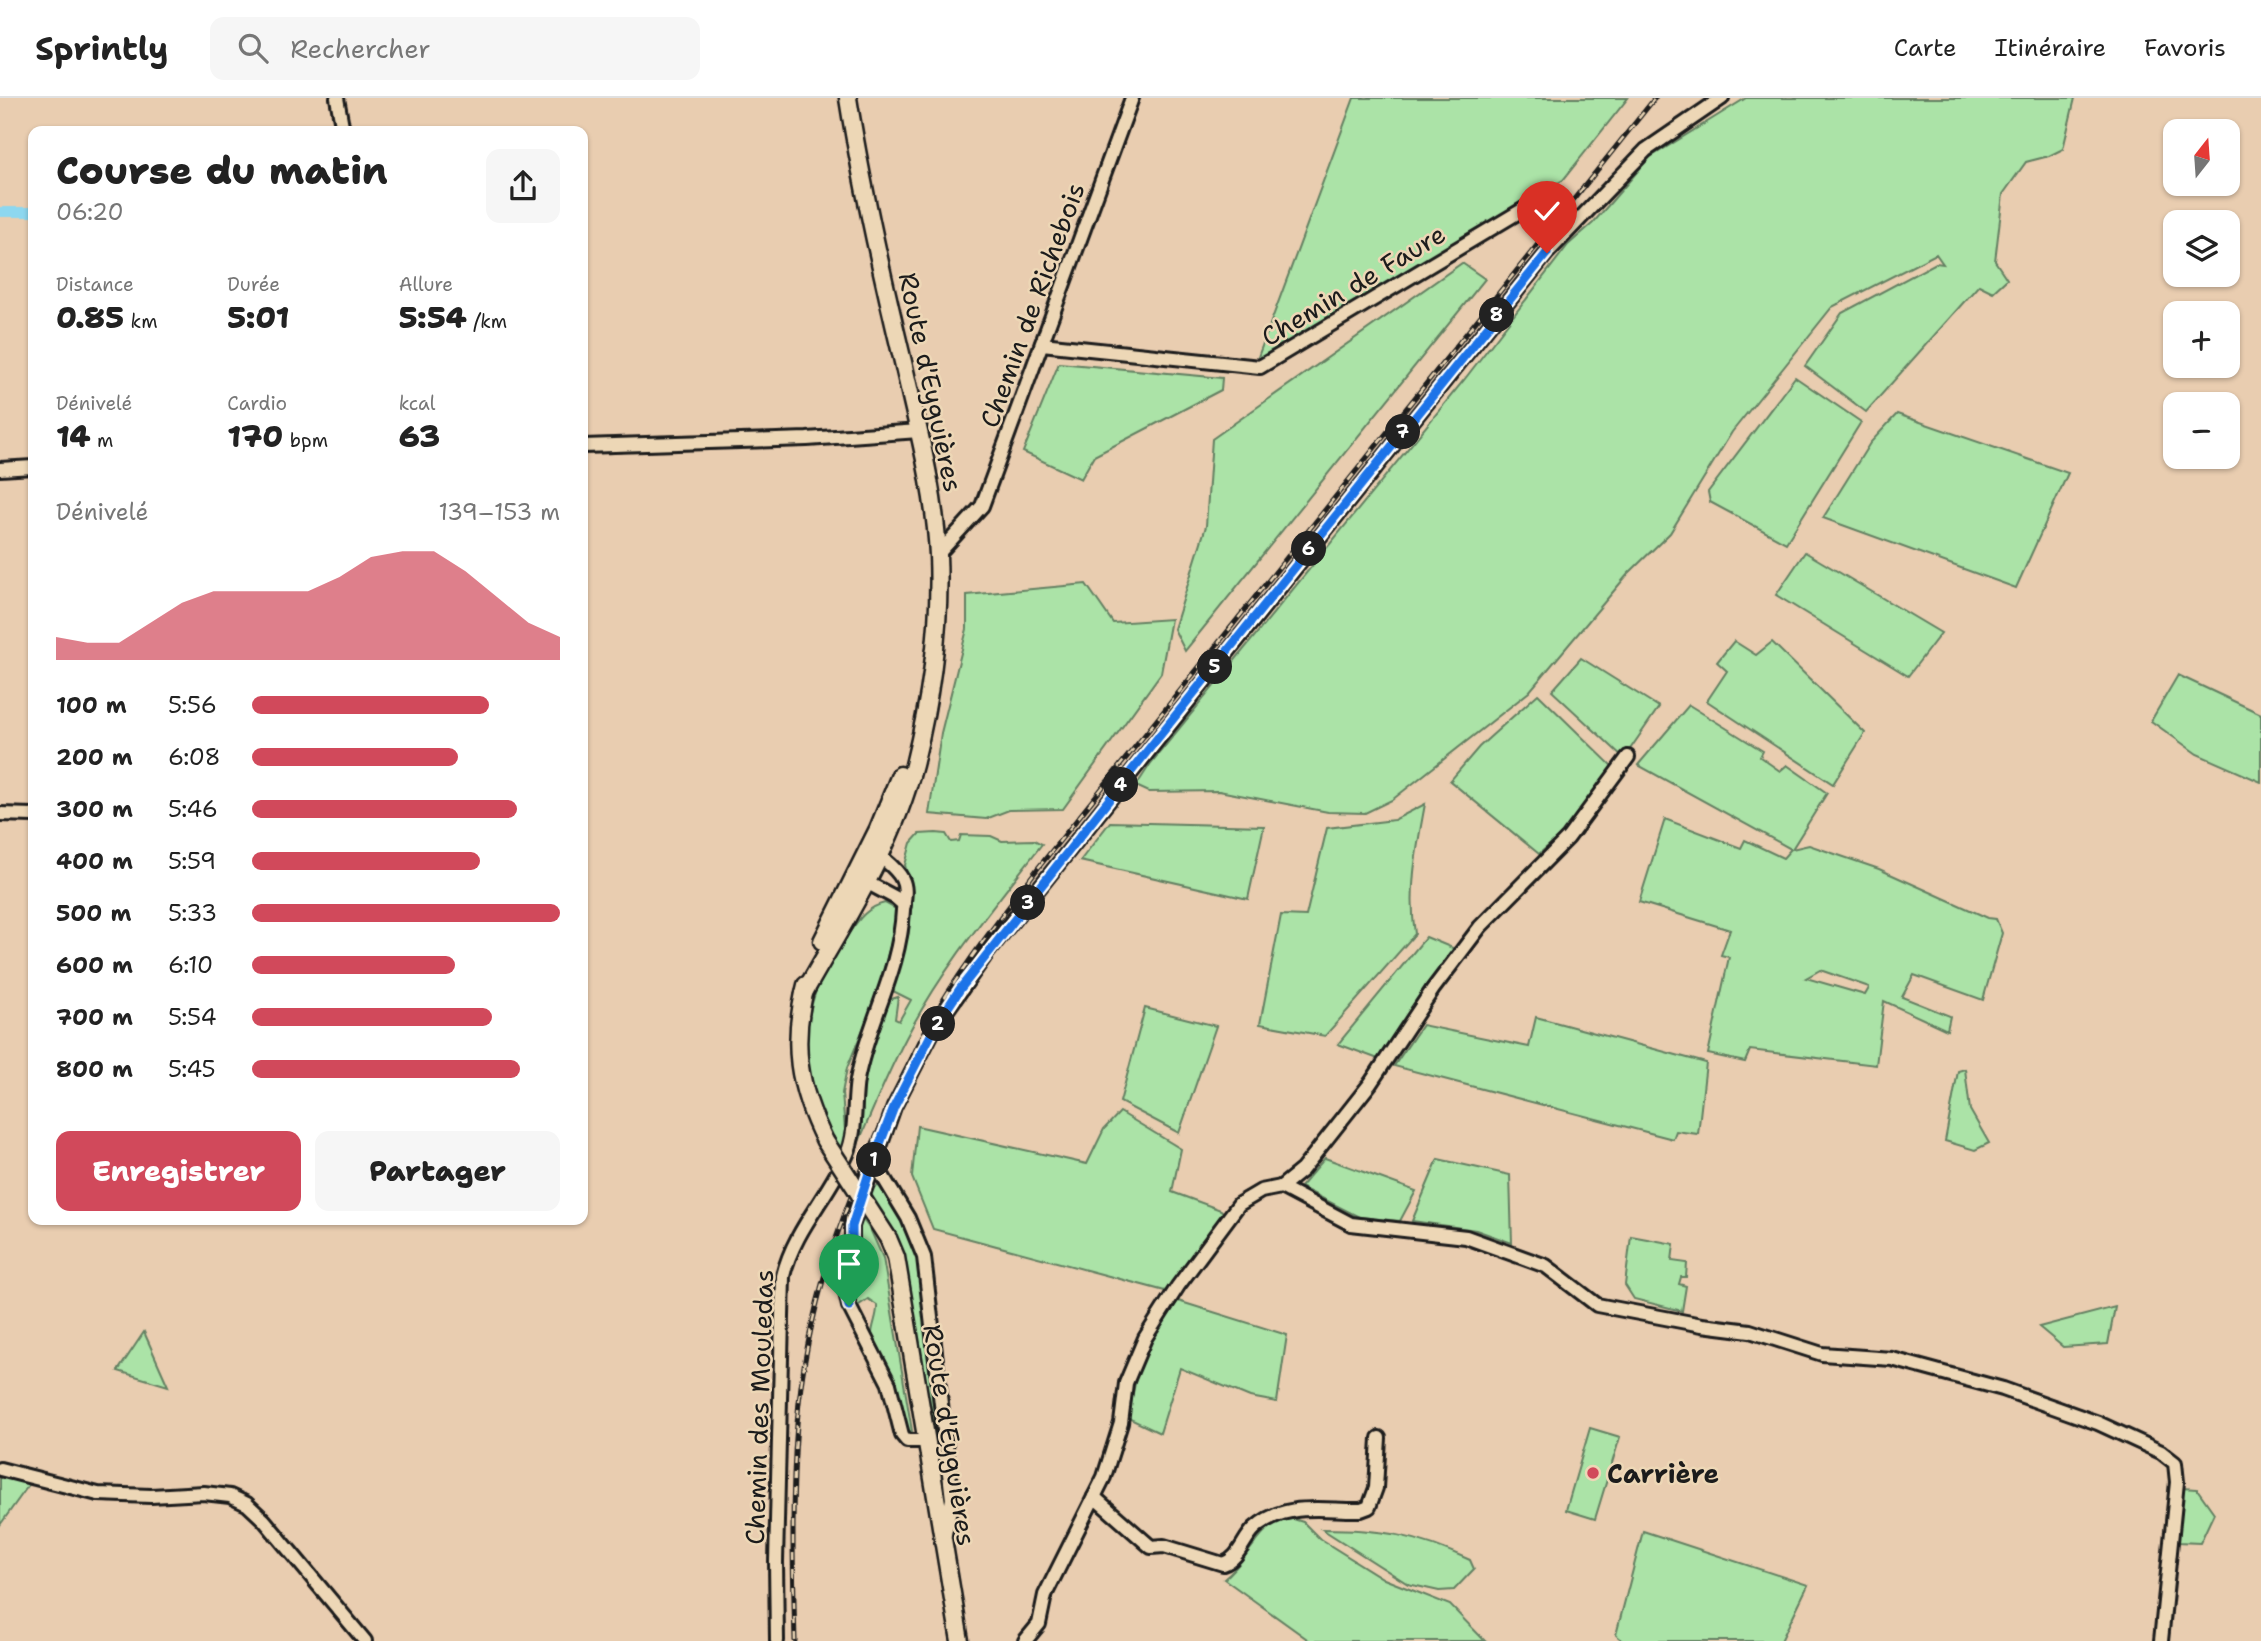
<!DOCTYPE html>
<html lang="fr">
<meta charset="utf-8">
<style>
body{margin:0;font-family:"Shantell Sans",sans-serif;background:#f6f6f6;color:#222;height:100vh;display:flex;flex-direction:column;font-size:26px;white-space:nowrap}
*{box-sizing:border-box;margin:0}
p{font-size:23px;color:#767676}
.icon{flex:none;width:38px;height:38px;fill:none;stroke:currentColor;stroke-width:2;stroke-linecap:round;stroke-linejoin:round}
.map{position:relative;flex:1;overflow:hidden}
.side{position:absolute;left:28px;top:28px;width:560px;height:1099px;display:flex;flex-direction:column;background:#fff;border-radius:14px;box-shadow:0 2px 5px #0004}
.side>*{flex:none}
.needle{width:46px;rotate:17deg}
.buttons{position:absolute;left:2163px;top:21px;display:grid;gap:14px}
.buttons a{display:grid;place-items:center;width:77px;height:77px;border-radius:14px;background:#fff;box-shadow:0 2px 5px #0004;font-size:35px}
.pin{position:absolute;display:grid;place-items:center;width:60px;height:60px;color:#fff;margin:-72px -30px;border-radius:50% 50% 50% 0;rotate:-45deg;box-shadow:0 0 7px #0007}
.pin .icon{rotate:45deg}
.km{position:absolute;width:35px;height:35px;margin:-18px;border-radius:50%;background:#222;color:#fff;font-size:19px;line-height:35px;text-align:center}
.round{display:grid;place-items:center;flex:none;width:74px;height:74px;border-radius:14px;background:#f6f6f6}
.summary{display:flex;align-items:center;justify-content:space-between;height:119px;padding:0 28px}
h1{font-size:38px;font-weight:800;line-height:52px}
.stats{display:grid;grid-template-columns:repeat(3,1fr);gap:10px;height:119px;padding:7px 28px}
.stats div{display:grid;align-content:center}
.stats b{font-size:30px;font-weight:800}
.stats small{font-size:19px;font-weight:400}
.stats p{font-size:19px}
.chart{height:196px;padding:14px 28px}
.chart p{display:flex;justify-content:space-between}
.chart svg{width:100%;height:126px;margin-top:7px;fill:#d1495b;opacity:.7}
.button{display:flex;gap:14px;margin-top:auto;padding:14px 28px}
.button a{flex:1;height:80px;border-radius:14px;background:#d1495b;color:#fff;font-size:28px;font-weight:800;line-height:80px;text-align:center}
.button a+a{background:#f6f6f6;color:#222}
ul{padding:0 28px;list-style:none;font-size:23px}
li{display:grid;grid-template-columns:112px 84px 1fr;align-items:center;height:52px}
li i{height:18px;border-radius:9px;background:#d1495b}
header{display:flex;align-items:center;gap:42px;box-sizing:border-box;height:98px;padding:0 35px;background:#fff;border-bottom:2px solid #e0e0e0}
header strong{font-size:33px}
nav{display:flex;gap:38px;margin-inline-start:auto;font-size:24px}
.search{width:490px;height:63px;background:#f6f6f6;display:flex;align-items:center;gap:18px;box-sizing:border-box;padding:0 24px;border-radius:14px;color:#767676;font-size:26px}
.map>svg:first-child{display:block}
.green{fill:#abe3a7;stroke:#648062;stroke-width:2;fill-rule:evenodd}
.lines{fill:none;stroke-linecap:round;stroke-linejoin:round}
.canal{stroke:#8dd7ef;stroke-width:10}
.minor-casing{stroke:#1c1c1c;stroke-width:18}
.secondary-casing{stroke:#1c1c1c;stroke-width:21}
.minor{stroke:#edd7b6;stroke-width:12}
.secondary{stroke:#edd7b6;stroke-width:16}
.rail-casing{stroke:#1c1c1c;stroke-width:5}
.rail{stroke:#edd7b6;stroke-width:2.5;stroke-dasharray:8;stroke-linecap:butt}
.secondary-bridge-casing{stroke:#1c1c1c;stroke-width:21;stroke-linecap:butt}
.secondary-bridge{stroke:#edd7b6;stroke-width:16}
.route-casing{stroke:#fff;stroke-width:14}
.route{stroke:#1a73e8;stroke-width:9}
.poi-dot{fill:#d1495b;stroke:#edd7b6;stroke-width:2.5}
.labels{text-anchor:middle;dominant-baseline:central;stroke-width:5;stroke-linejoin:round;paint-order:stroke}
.street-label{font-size:26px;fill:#1c1c1c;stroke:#edd7b6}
.poi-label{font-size:26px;font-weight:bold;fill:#1c1c1c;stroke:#edd7b6;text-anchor:start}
</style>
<header>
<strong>Sprintly</strong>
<div class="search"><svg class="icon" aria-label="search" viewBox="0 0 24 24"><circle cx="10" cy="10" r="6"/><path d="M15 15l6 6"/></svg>Rechercher</div>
<nav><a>Carte</a><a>Itinéraire</a><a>Favoris</a></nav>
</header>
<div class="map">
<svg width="2261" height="1543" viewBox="0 0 2261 1543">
<rect width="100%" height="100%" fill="#e9cdb0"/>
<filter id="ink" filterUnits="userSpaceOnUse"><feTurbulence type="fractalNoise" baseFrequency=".0143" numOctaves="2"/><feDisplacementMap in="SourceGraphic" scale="14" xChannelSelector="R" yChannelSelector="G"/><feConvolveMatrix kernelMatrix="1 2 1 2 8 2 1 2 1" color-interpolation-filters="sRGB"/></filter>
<g filter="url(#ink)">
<g class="green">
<path d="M1354 0H1628L1563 82 1260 264 1258 259Z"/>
<path d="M1746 0H2075L2063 51 2049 58 2026 64 2003 96 1995 163 2007 181 1993 194 1979 187 1866 314 1805 268 1842 215 1936 165 1943 166 1936 156 1832 209 1732 334 1670 435 1628 476 1529 594 1392 702 1365 715 1328 714 1219 693 1149 694 1136 688 1151 665 1464 282 1568 147 1593 125 1649 60Z"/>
<path d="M1462 165 1485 181 1185 553 1174 531 1206 428 1212 341Z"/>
<path d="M1059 265 1222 280 1221 292 1094 358 1081 381 1023 354Z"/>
<path d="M1795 279 1861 324 1786 445 1710 404 1708 394Z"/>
<path d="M1897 316 2068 375 2016 490 1823 420 1870 345Z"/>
<path d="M1805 454 1941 535 1908 578 1776 497Z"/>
<path d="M1086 486 1113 525 1171 521 1161 575 1063 711 1009 712 986 721 929 716 941 635 967 531V497Z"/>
<path d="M1734 543 1756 557 1772 544 1865 635 1833 686 1707 603 1727 573 1717 564Z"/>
<path d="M1581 560 1659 609 1624 660 1552 593Z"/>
<path d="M2178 577 2261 616V684L2197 656 2151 623Z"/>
<path d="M1538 596 1613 669 1563 735 1539 756 1450 683 1479 649Z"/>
<path d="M1689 607 1763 653 1760 659 1780 673 1787 667 1827 695 1792 751 1809 747 1879 771 1988 820 1996 821 2002 835 1983 902 1914 877 1902 899 1950 918 1947 932 1884 903 1876 967 1750 952 1745 964 1708 956 1729 859 1721 857 1730 832 1639 804 1665 721 1741 750 1745 742 1783 760 1791 751 1638 667ZM1820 872 1869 889V890L1865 897 1806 880Z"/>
<path d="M1425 706C1417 750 1408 791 1415 836L1325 938 1260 926 1281 817 1306 818 1327 730 1394 722Z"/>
<path d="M1110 724 1264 728 1248 801 1080 763Z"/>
<path d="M936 735 946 736 951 744 959 743 961 737 991 738 1002 743 1034 742 1042 746C994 808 942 870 906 940 886 978 870 1018 853 1058L862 1023 865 964 888 902 898 899 895 921 899 923 911 902 891 892 909 834 912 797 905 767 911 745 919 736Z"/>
<path d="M885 805 896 811 897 822 877 897 847 970 842 995 845 1032 840 1053C795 983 794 906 846 839 857 824 866 809 885 805Z"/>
<path d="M1426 839 1455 851 1381 962 1338 946Z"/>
<path d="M1145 910 1216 928 1179 1035 1120 1004Z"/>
<path d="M1536 919 1706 965 1698 1036 1676 1033 1673 1041 1394 968 1422 927 1529 949Z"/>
<path d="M1965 971 1970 1012 1989 1045 1975 1052 1945 1043 1958 973Z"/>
<path d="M1120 1014 1181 1051 1172 1094 1221 1112 1226 1118 1165 1193 933 1131 912 1079 917 1028 1087 1066 1104 1031Z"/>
<path d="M1325 1060 1416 1093 1400 1123 1359 1119 1300 1089Z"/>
<path d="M1438 1061 1510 1077 1512 1145 1476 1132 1412 1123Z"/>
<path d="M880 1088 893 1097 920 1163 945 1386 944 1405 891 1133 870 1095 871 1089Z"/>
<path d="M861 1119 871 1133 883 1160 912 1333H909C899 1327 902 1309 899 1298 893 1278 874 1259 872 1239 871 1229 878 1218 877 1207L868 1201 856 1209C846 1183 853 1146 861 1119Z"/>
<path d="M1631 1138 1674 1146 1672 1163 1687 1165 1686 1179H1681L1679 1186 1686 1188 1682 1213 1634 1201 1625 1187Z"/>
<path d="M1178 1203 1287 1237 1277 1304 1250 1299 1180 1270 1160 1335 1128 1320 1137 1275 1155 1236Z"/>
<path d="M2115 1209 2108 1246 2063 1249 2039 1229Z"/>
<path d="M144 1234 168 1288 118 1273Z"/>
<path d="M1590 1330 1620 1339 1595 1421 1566 1412Z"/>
<path d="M0 1376 30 1385 0 1427Z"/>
<path d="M2182 1390 2197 1391 2214 1415 2200 1445 2178 1444Z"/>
<path d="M1284 1418 1303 1424 1320 1441 1384 1481 1450 1507 1485 1543H1310L1224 1481C1249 1461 1254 1436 1284 1418Z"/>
<path d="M1322 1431C1381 1431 1417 1437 1470 1462L1474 1471 1454 1492 1439 1493 1408 1486Z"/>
<path d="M1643 1433 1808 1487 1781 1543H1623L1616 1537Z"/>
</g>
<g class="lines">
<path class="canal" d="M0 114H33"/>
<g class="minor-casing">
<g id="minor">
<path d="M337 0 343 33"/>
<path d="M1042 246 1260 269 1549 96"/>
<path d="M583 348 807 341 919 333"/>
<path d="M0 371 33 369"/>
<path d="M938 456 982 408 1132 0"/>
<path d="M0 716 33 717"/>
<path d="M864 777 866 784 896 800 904 807"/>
<path d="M877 1054 882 1077 908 1120 924 1159 952 1401 945 1436"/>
<path d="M1281 1089 1302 1072 1370 986 1433 891 1480 829 1568 740 1628 659"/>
<path d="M852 1121V1166L846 1194 849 1208 889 1286 902 1337 907 1343H926"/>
<path d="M852 1128 894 1009 935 929 987 855 1547 155 1646 52 1722 0"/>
<path d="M0 1371 98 1396 151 1398 204 1395 230 1398 247 1406 264 1422 365 1543"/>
<path d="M1094 1399 1151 1449 1164 1448 1223 1466C1240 1460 1243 1441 1255 1430 1285 1403 1324 1413 1361 1412L1369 1409 1376 1390 1379 1340"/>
<path d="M777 1543 776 1464 783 1178C794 1132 828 1099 847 1056 857 1032 853 1007 857 982 868 924 900 873 903 812 904 801 907 791 902 781 897 771 888 765 880 758"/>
<path d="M1025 1543 1039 1526 1045 1497 1104 1379 1121 1325 1126 1285 1145 1240 1178 1188 1239 1106 1261 1093 1281 1089 1351 1126 1466 1139 1546 1168 1597 1207 1702 1227 1750 1233 1822 1256 1892 1261 2003 1291 2098 1325 2161 1354 2175 1365 2177 1384 2161 1543"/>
</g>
</g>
<g class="secondary-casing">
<g id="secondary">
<path d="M822 843 878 731 900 677"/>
<path d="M806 887C791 946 798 989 825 1043"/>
<path d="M804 895C845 822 893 749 914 667 931 599 941 526 938 457 935 392 917 327 903 264 882 177 862 89 848 0"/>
<path d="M888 1140 896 1159 960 1543"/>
</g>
</g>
<use href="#minor" class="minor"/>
<use href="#secondary" class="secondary"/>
<g class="rail-casing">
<path id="rail" d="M795 1543C793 1471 791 1398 797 1326 806 1208 846 1099 897 993 907 971 917 947 929 926 960 871 1000 821 1038 770L1655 0"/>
</g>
<use href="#rail" class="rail"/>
<g class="secondary-bridge-casing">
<path id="secondary-bridge" d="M825 1043 888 1140"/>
</g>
<use href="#secondary-bridge" class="secondary-bridge"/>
</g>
</g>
<g class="lines" filter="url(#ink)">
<g class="route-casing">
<path id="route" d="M849 1208 846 1194 852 1166V1128L870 1072 894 1009 935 929 960 891 1152 647 1547 155"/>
</g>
<use href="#route" class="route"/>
</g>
<circle class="poi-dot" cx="1593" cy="1375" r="7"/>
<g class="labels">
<g class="street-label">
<text transform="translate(1353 187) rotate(-31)">Chemin de Faure</text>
<text transform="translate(1032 207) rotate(-70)">Chemin de Richebois</text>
<text transform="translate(931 284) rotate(78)">Route d'Eyguières</text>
<text transform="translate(759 1309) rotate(-88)">Chemin des Mouledas</text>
<text transform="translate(950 1337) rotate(81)">Route d'Eyguières</text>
</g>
<g class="poi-label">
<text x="1607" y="1375">Carrière</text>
</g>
</g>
</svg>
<div class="buttons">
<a><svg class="needle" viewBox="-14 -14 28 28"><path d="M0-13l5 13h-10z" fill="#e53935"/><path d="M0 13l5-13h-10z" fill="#767676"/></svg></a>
<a><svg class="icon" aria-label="layers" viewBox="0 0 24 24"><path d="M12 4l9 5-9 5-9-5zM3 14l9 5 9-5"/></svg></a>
<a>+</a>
<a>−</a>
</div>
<div class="pin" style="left:849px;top:1208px;background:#1e9e55"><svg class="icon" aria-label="arrive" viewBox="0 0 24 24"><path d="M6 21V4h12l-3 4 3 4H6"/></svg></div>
<div class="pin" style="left:1547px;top:155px;background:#d93025"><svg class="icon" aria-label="check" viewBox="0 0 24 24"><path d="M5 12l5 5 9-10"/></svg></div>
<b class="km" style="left:874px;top:1062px">1</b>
<b class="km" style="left:938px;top:926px">2</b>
<b class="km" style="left:1028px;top:805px">3</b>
<b class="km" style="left:1121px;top:687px">4</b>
<b class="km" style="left:1215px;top:569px">5</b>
<b class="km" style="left:1309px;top:451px">6</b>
<b class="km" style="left:1403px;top:334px">7</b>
<b class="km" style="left:1497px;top:217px">8</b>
<section class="side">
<div class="summary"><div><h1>Course du matin</h1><p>06:20</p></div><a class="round"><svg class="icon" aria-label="share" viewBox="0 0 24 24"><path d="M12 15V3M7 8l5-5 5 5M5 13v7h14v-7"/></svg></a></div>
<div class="stats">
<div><p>Distance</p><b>0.85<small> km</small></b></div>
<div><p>Durée</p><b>5:01</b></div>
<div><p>Allure</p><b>5:54<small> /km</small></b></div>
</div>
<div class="stats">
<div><p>Dénivelé</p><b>14<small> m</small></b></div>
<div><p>Cardio</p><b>170<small> bpm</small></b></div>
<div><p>kcal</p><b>63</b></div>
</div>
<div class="chart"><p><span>Dénivelé</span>139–153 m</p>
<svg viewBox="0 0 160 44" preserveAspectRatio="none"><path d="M0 44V36L10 38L20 38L30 31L40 24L50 20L60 20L70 20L80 20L90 15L100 8L110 6L120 6L130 13L140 22L150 31L160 36V44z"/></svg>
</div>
<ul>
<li><b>100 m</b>5:56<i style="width:77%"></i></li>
<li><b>200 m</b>6:08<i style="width:67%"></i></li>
<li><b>300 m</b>5:46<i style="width:86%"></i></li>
<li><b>400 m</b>5:59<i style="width:74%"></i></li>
<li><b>500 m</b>5:33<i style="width:100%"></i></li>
<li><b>600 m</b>6:10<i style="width:66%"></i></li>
<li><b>700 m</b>5:54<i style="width:78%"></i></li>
<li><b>800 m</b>5:45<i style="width:87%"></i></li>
</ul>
<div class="button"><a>Enregistrer</a><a>Partager</a></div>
</section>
</div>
